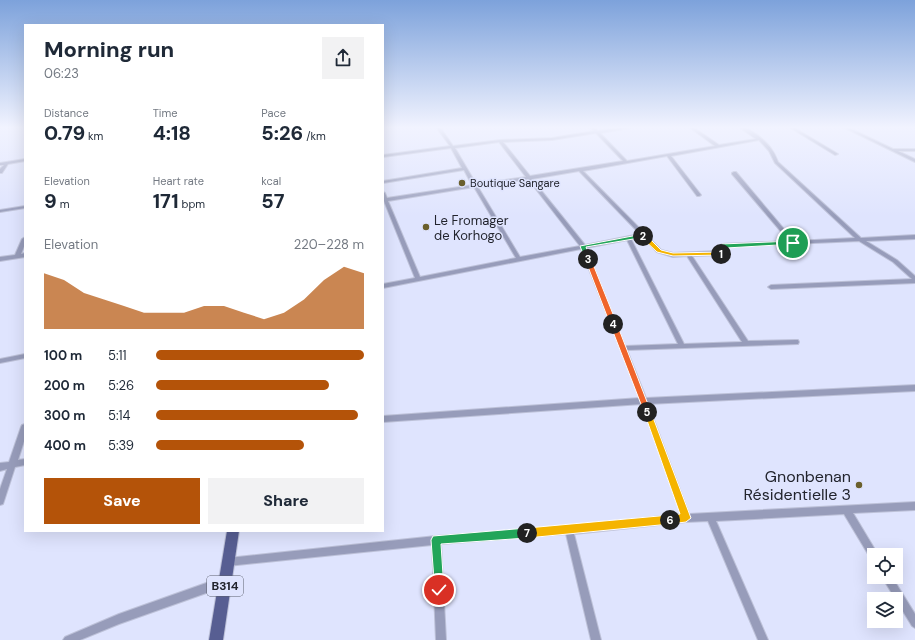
<!DOCTYPE html>
<meta charset="utf-8">
<style>
body{margin:0;font-family:"DM Sans",sans-serif;background:#f2f2f3;color:#1f2937;height:100vh;display:flex;flex-direction:column;font-size:15px;white-space:nowrap}
*{box-sizing:border-box;margin:0}
p{font-size:13px;color:#747a83}
.icon{flex:none;width:22px;height:22px;fill:none;stroke:currentColor;stroke-width:2;stroke-linecap:round;stroke-linejoin:round}
.map{position:relative;flex:1;overflow:hidden}
.drawer{position:absolute;left:24px;top:24px;width:360px;height:508px;display:flex;flex-direction:column;background:#fff;border-radius:0px;box-shadow:0 4px 16px #0002}
.drawer>*{flex:none}
.buttons{position:absolute;left:867px;top:548px;display:grid;gap:8px}
.buttons a{display:grid;place-items:center;width:36px;height:36px;border-radius:0px;background:#fff;box-shadow:0 4px 16px #0002;font-size:20px}
.pin{position:absolute;display:grid;place-items:center;width:34px;height:34px;color:#fff;margin:-17px;border:2px solid #fff;border-radius:50%;box-shadow:0 1px 4px #0007}
.km{position:absolute;width:20px;height:20px;margin:-10px;border-radius:50%;background:#222;color:#fff;font-size:11px;line-height:20px;text-align:center}
.round{display:grid;place-items:center;flex:none;width:42px;height:42px;border-radius:0px;background:#f2f2f3}
.summary{display:flex;align-items:center;justify-content:space-between;height:68px;padding:0 20px}
h1{font-size:22px;font-weight:800;line-height:30px}
.figures{display:grid;grid-template-columns:repeat(3,1fr);gap:6px;height:68px;padding:4px 20px}
.figures div{display:grid;align-content:center}
.figures b{font-size:20px;font-weight:800}
.figures small{font-size:11px;font-weight:400}
.figures p{font-size:11px}
.chart{height:112px;padding:8px 20px}
.chart p{display:flex;justify-content:space-between}
.chart svg{width:100%;height:72px;margin-top:4px;fill:#b45309;opacity:.7}
.cta{display:flex;gap:8px;margin-top:auto;padding:8px 20px}
.cta a{flex:1;height:46px;border-radius:0px;background:#b45309;color:#fff;font-size:16px;font-weight:800;line-height:46px;text-align:center}
.cta a+a{background:#f2f2f3;color:#1f2937}
ul{padding:0 20px;list-style:none;font-size:13px}
li{display:grid;grid-template-columns:64px 48px 1fr;align-items:center;height:30px}
li i{height:10px;border-radius:5px;background:#b45309}
.map>svg:first-child{display:block}
.lines{fill:none;stroke-linecap:round;stroke-linejoin:round}
.street-casing{stroke:#bdc1d8;stroke-width:2}
.primary-casing{stroke:#bdc1d8;stroke-width:2}
.street{fill:#979cba;fill-rule:evenodd}
.primary{fill:#575e92;fill-rule:evenodd}
.split-1{fill:#22a559;stroke:#fff}
.split-2{fill:#f5b400;stroke:#fff}
.split-3{fill:#22a559;stroke:#fff}
.split-4{fill:#f0652b;stroke:#fff}
.split-5{fill:#f0652b;stroke:#fff}
.split-6{fill:#f5b400;stroke:#fff}
.split-7{fill:#f5b400;stroke:#fff}
.split-8{fill:#22a559;stroke:#fff}
.poi-dot{fill:#6a5f2c;stroke:#dfe4fe;stroke-width:1.5}
.labels{text-anchor:middle;dominant-baseline:central;stroke-width:3;stroke-linejoin:round;paint-order:stroke}
.far-poi-label{font-size:11px;fill:#22242d;stroke:#dfe4fe;text-anchor:start}
.shield{fill:#dfe4fe;stroke:#5b5e6c;stroke-width:1}
.shield-label{font-size:12px;font-weight:bold;fill:#22242d}
.poi-label{font-size:13px;fill:#22242d;stroke:#dfe4fe;text-anchor:start}
.near-poi-label{font-size:16px;fill:#22242d;stroke:#dfe4fe;text-anchor:end}
</style>
<div class="map">
<svg width="915" height="640" viewBox="0 0 915 640">
<rect width="100%" height="100%" fill="#dfe4fe"/>
<g class="lines">
<g class="street-casing">
<g id="street">
<path d="M436 127H440L453 146 500 140 552 138 594 131 590 127H594L598 131 625 127H632L630 128 600 133 627 161 715 146 689 127H693L719 145 756 139 739 127C749 126 767 142 772 150 775 154 776 157 778 162L861 238 915 235V239L866 241 897 260 915 276V283L771 289 768 287 771 285 912 279 893 262 859 241 725 247 728 251 721 255 692 256 748 341 796 340H798L799 342 798 344 627 350 646 398 915 385V391L648 404 689 514 915 502V510L853 513 877 553 878 555H874V560L871 559 844 514 716 521 768 640H758L708 521 686 522 574 534 601 640H591L566 534 441 544 446 640H436L432 545 228 566 225 565 224 562 225 559 228 558 436 536 569 526 681 514 642 404 383 422V416L640 398 581 249 383 288V284L415 278 384 201H383V192L385 193 387 198 472 185 464 170 383 183V181L462 168 451 148 383 157V155L450 146ZM596 133 623 161 530 176 503 142 552 140ZM759 140 769 151 775 163 855 238 794 241 736 172H734L732 173V174L789 241 722 244 719 246 722 250 720 251 673 253 661 250 583 171 667 156 697 196H699L701 195 671 156ZM499 142 526 177 476 184 455 148ZM579 171 640 234 585 245 532 179ZM528 179 580 246 520 257 478 187ZM474 187 516 258 420 277 388 201ZM642 236 657 252 673 257 687 256 742 342 684 344 631 239ZM627 240 678 344 625 346 586 248Z"/>
<path d="M789 127H793L838 154 835 155Z"/>
<path d="M843 127H847L893 149H915V151H898L915 159V162Z"/>
<path d="M25 159V161L8 164 2 173H0V169L4 165H0V163Z"/>
<path d="M25 206V208L0 212V210Z"/>
<path d="M25 237V244L21 254 25 253V257L0 261V257L15 255 22 239Z"/>
<path d="M25 354V358L0 363V359Z"/>
<path d="M25 424V438L18 460 25 459V465L15 467 4 501 3 504 0 505V489L7 469 0 471V463L9 462 21 427 22 425Z"/>
<path d="M226 576 229 578 231 581 229 584 226 586 119 624 80 640H63L65 637 119 614Z"/>
<path d="M882 577H892L915 614V628L912 626Z"/>
</g>
</g>
<g class="primary-casing">
<path id="primary" d="M227 531H239L223 640H209Z"/>
</g>
<use href="#street" class="street"/>
<use href="#primary" class="primary"/>
</g>
<linearGradient id="sky" x2="0" y2="1"><stop stop-color="#7da2db"/><stop offset="0.59" stop-color="#f1f3ff"/><stop offset="1" stop-color="#f1f3ff" stop-opacity="0"/></linearGradient>
<rect width="915" height="216" fill="url(#sky)"/>
<path class="split-1" d="M793 241 795 244 726 248 727 252 721 255 718 254 722 250 719 246 722 244Z"/>
<path class="split-2" d="M641 234H645L661 250 673 253 721 252 724 254 721 255 673 256 657 252 641 237Z"/>
<path class="split-3" d="M643 234 645 237 586 247 591 259 588 261 585 259 580 246Z"/>
<path class="split-4" d="M588 257 591 259 617 324 616 326 610 324 585 259Z"/>
<path class="split-5" d="M611 322 617 324 651 412 650 414H645L644 412 610 324Z"/>
<path class="split-6" d="M647 408 651 412 691 518 686 522 670 524 665 520 670 515 680 514 644 412Z"/>
<path class="split-7" d="M670 515 674 520 670 524 527 538 522 533 527 528Z"/>
<path class="split-8" d="M527 528 531 533 527 538 441 544 444 590 442 593 439 595 435 593 431 540 433 536Z"/>
<g class="poi-dot">
<circle cx="462" cy="183" r="4"/>
<circle cx="426" cy="227" r="4"/>
<circle cx="859" cy="485" r="4"/>
</g>
<g class="labels">
<g class="far-poi-label">
<text x="470" y="183">Boutique Sangare</text>
</g>
<rect class="shield" x="207" y="576" width="36" height="20" rx="3"/>
<g class="shield-label">
<text x="225" y="586">B314</text>
</g>
<g class="poi-label">
<text x="434" y="220">Le Fromager<tspan x="434" dy="15">de Korhogo</tspan></text>
</g>
<g class="near-poi-label">
<text x="851" y="476">Gnonbenan<tspan x="851" dy="18">Résidentielle 3</tspan></text>
</g>
</g>
</svg>
<div class="buttons">
<a><svg class="icon" aria-label="locate" viewBox="0 0 24 24"><circle cx="12" cy="12" r="6"/><path d="M12 2v4M12 18v4M2 12h4M18 12h4"/></svg></a>
<a><svg class="icon" aria-label="layers" viewBox="0 0 24 24"><path d="M12 4l9 5-9 5-9-5zM3 14l9 5 9-5"/></svg></a>
</div>
<div class="pin" style="left:793px;top:243px;background:#1e9e55"><svg class="icon" aria-label="arrive" viewBox="0 0 24 24"><path d="M6 21V4h12l-3 4 3 4H6"/></svg></div>
<div class="pin" style="left:439px;top:590px;background:#d93025"><svg class="icon" aria-label="check" viewBox="0 0 24 24"><path d="M5 12l5 5 9-10"/></svg></div>
<b class="km" style="left:721px;top:254px">1</b>
<b class="km" style="left:643px;top:236px">2</b>
<b class="km" style="left:588px;top:259px">3</b>
<b class="km" style="left:613px;top:324px">4</b>
<b class="km" style="left:647px;top:412px">5</b>
<b class="km" style="left:670px;top:520px">6</b>
<b class="km" style="left:527px;top:533px">7</b>
<section class="drawer">
<div class="summary"><div><h1>Morning run</h1><p>06:23</p></div><a class="round"><svg class="icon" aria-label="share" viewBox="0 0 24 24"><path d="M12 15V3M7 8l5-5 5 5M5 13v7h14v-7"/></svg></a></div>
<div class="figures">
<div><p>Distance</p><b>0.79<small> km</small></b></div>
<div><p>Time</p><b>4:18</b></div>
<div><p>Pace</p><b>5:26<small> /km</small></b></div>
</div>
<div class="figures">
<div><p>Elevation</p><b>9<small> m</small></b></div>
<div><p>Heart rate</p><b>171<small> bpm</small></b></div>
<div><p>kcal</p><b>57</b></div>
</div>
<div class="chart"><p><span>Elevation</span>220–228 m</p>
<svg viewBox="0 0 160 44" preserveAspectRatio="none"><path d="M0 44V10L10 14L20 22L30 26L40 30L50 34L60 34L70 34L80 30L90 30L100 34L110 38L120 34L130 26L140 14L150 6L160 10V44z"/></svg>
</div>
<ul>
<li><b>100 m</b>5:11<i style="width:100%"></i></li>
<li><b>200 m</b>5:26<i style="width:83%"></i></li>
<li><b>300 m</b>5:14<i style="width:97%"></i></li>
<li><b>400 m</b>5:39<i style="width:71%"></i></li>
</ul>
<div class="cta"><a>Save</a><a>Share</a></div>
</section>
</div>
